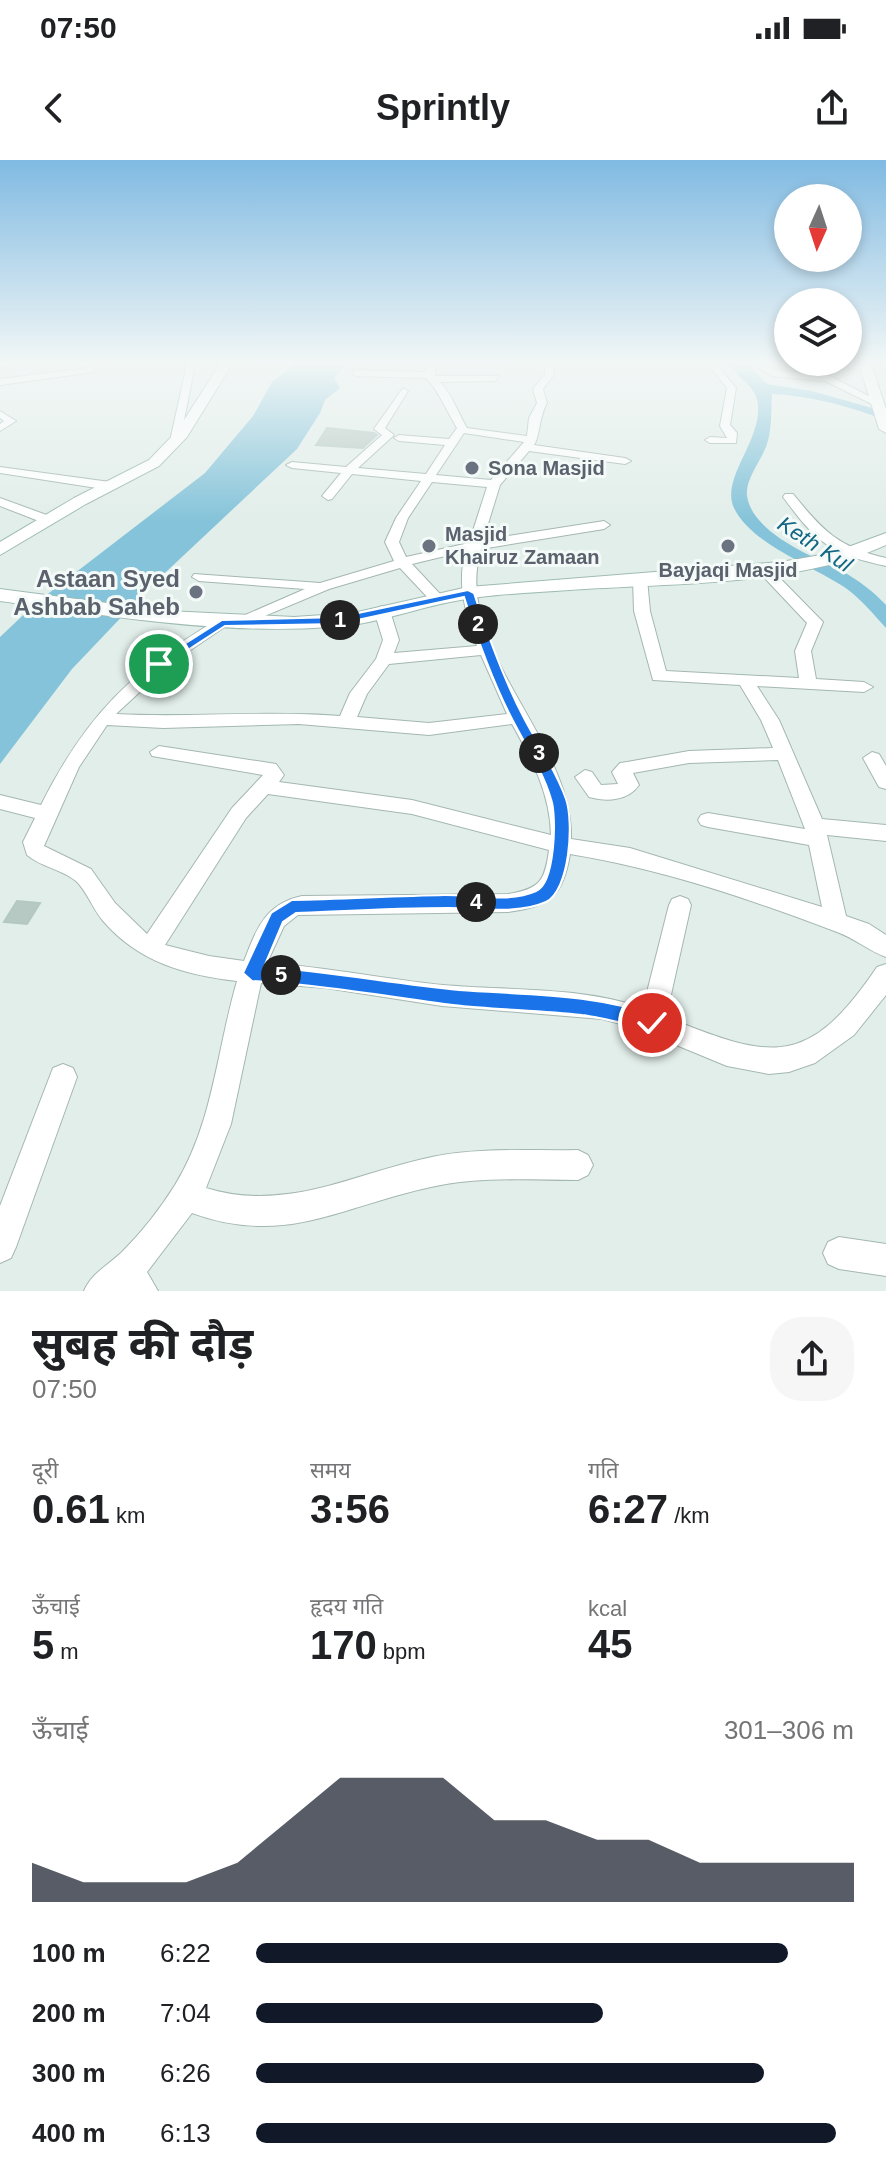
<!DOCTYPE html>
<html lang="hi">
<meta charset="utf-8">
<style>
body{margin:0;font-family:Helvetica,"Noto Sans Devanagari",sans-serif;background:#f6f6f6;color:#202124;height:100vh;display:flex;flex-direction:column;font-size:30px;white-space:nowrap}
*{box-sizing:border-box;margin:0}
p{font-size:26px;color:#757577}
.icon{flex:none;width:44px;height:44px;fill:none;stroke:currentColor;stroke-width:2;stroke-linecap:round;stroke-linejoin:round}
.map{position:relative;height:1131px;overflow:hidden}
.panel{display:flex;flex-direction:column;background:#fff;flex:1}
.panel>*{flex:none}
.needle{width:52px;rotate:183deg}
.fabs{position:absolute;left:774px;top:24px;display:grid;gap:16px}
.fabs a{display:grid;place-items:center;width:88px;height:88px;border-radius:50%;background:#fff;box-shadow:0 4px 12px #0003;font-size:40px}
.pin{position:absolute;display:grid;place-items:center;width:68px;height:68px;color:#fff;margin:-34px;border:4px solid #fff;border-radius:50%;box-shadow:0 2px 8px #0007}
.km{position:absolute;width:40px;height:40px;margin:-20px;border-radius:50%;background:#222;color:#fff;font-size:22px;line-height:40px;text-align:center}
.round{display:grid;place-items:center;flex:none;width:84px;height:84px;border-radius:32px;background:#f6f6f6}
.head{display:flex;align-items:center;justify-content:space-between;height:136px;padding:0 32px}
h1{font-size:44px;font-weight:700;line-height:60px}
.figures{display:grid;grid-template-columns:repeat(3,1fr);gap:12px;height:136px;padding:8px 32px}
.figures div{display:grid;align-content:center}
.figures b{font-size:40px;font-weight:700}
.figures small{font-size:22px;font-weight:400}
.figures p{font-size:22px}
.chart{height:224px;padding:16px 32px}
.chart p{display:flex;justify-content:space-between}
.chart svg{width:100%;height:144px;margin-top:8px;fill:#111827;opacity:.7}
ul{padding:0 32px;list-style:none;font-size:26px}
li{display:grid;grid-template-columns:128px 96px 1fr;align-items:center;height:60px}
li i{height:20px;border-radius:10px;background:#111827}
.status{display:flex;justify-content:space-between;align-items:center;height:56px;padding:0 40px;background:#fff;direction:ltr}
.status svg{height:22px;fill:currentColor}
header{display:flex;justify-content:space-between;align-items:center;height:104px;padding:0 32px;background:#fff;font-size:36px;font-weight:700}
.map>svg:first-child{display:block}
.water{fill:#84c3d9}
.building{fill:#b7c9c3;stroke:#b3c8c2;stroke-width:2}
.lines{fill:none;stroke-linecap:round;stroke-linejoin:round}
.street-casing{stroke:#a4b7b2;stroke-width:2}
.secondary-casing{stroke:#9fbbb4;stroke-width:2}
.street{fill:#fff;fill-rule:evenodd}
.secondary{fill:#fff;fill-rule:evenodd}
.route{fill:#1a73e8;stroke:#fff;stroke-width:2}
.worship-dot{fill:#6b7280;stroke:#f3faf7;stroke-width:3}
.labels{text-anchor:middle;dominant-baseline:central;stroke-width:6;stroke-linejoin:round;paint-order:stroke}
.far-worship-label{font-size:20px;font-weight:bold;fill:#5b616d;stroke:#f3faf7;text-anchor:start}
.far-water-label{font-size:22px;font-style:italic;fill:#136684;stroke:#f3faf7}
.worship-label{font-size:24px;font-weight:bold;fill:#5b616d;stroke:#f3faf7;text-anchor:end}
</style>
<div class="status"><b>07:50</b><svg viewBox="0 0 49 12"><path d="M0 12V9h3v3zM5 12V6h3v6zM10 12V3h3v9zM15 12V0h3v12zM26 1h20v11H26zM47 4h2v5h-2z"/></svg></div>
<header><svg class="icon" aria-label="back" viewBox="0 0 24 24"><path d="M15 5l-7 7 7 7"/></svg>Sprintly<svg class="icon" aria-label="share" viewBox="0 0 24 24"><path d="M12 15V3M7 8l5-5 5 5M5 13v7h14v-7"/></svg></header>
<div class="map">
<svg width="886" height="1131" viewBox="0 0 886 1131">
<rect width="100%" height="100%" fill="#e2eeea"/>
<g class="water">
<path d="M295 204H347L334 218 340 228 325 240 320 253 297 289 151 426 72 509 0 604V477L36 443 205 313 253 256 272 222Z"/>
<path d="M729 204H747L767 224 812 231 886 252V260C847 246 813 236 772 234 771 251 772 268 767 284 762 300 745 318 747 336 753 374 813 396 842 411 858 420 873 431 886 445V468C874 455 862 440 847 429 815 407 751 384 734 348 719 317 769 274 756 236 750 222 736 217 729 204Z"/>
</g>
<g class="building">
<path d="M327 268 374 273 377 275 363 288 316 285Z"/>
<path d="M17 741 40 743 27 764 4 762Z"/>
</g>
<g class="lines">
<g class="street-casing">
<g id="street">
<path d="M0 204H21L0 207Z"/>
<path d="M90 204H98L94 212 0 225V219L88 208Z"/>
<path d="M187 204H195L180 281 175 284 170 281Z"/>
<path d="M427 204H435V216H498L495 221 440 222C452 234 458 253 467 268L527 276 529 258 537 243 533 229 545 214V204H553L554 214 543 229 547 243C539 257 540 276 534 285L625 298 631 301 625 304 529 291 500 325 483 380 604 361 610 365 604 369 481 389C451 489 574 581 571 679L630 688 822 747 809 685 708 667 701 665 698 660 701 655 708 653 805 669 778 600 689 603 633 613 639 625C628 641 607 642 589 637L575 617 585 610 592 612 601 625 618 624 612 612 620 603 627 602 689 591 773 588 761 560 740 525 653 520 634 451 633 419 640 415 647 419 650 451 666 511 799 518 795 491 807 463 756 409 763 405 768 406 823 462 811 491 816 519 864 522 873 527 864 532 757 526 779 560 822 659 886 665V681L827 675 846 756 869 764 886 775V797C869 791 854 778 837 772 750 739 662 709 570 694 563 737 550 746 508 752L298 755 284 766 267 803C327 807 384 819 443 825 510 831 579 826 643 848L669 745 672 739 680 736 688 739 691 745 666 857C772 900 808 909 877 807L886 804V835L854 875 815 903 789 912 769 914 727 906 635 868 602 859 442 846 326 828 261 823 231 964 206 1028C286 1053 355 1013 432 997 480 987 529 991 578 990L588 995 593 1005 588 1015 578 1020C529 1020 479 1016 431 1027 341 1046 286 1087 192 1053L147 1112 158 1131H84C91 1114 108 1105 122 1092 142 1072 160 1049 175 1025 213 964 217 889 237 821 185 815 139 802 104 762 93 750 87 731 76 721 61 709 41 707 27 695L23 682 35 658 0 649V635L41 645C85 557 132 510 217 460L222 458 229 462 305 429 199 421 192 417 194 414 320 423 394 401 385 382 396 358 421 321 352 314 332 339 328 340 322 336 341 313 292 308 286 305 292 302 346 307 382 275 374 269 403 228 408 231 385 268 394 275 358 308 426 314 445 285 399 281 394 278 399 275 449 279 457 268C446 250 439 231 426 218L356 216 352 213 356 210 425 212ZM464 273 524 282 491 320 436 315ZM432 322 487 327 469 383 406 397 399 382 408 358ZM466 391C456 423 466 455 477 486L394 493 399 480 390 451 382 446 377 448 374 451 383 480 376 499 350 533 340 556C265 550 191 558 116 554L170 504 229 464 236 468 241 466 329 429 400 408 431 441H441V435L412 404ZM481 495 507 554 429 563 357 557 367 534 389 504ZM299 564 429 575 512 564C532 600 550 633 551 675L412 640 279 622 284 615 276 604 159 586 150 592 152 596 263 615 232 648 147 774 115 743 91 709 44 686 79 607 107 565 163 568ZM268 634 412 654 549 690C545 721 540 729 508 734L302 736C265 744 257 768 244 801L209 796 165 785 246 658Z"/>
<path d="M708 204H716L736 228 730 265 737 273 736 283H710L705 280 710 277 727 278 720 266 727 228Z"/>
<path d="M751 204H761L774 210 830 216 884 244 876 246 825 221 772 216Z"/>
<path d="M0 251 16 261 0 271V264L4 261 0 258Z"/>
<path d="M0 307 110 322 116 326 110 330 0 313Z"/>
<path d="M785 334H793C823 371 838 387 886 398V406C830 394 817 383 783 337Z"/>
<path d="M0 338 52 357 54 360 44 363 0 346Z"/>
<path d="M872 592 879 594 886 606V629L879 627 863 598Z"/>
<path d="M63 904 73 908 77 917 16 1087 11 1098 0 1103V1046L53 908Z"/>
<path d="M839 1077 886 1084V1116L839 1109 828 1104 823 1093 828 1082Z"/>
</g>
</g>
<g class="secondary-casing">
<g id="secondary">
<path d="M220 204H232L187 277 159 306 86 344 0 395V382L74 338 149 300 177 271Z"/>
<path d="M859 204H871L886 249V273L879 269Z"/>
<path d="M886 373V385C796 427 669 423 570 430 530 433 489 434 450 442 410 450 372 465 331 467 220 475 110 456 0 441V429L168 451 294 457 353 453 468 427 781 402 832 393Z"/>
</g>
</g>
<use href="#street" class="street"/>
<use href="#secondary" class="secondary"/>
</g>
<linearGradient id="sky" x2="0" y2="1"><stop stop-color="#80bae2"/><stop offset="0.56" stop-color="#f2f7f6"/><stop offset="1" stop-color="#f2f7f6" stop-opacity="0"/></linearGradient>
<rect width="886" height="362" fill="url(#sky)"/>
<path class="route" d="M468 430 474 433C488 476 503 518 524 558 538 585 556 610 566 639 574 662 570 730 546 742 517 755 479 748 449 748 398 748 346 751 296 753L283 762 264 807C330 811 394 824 459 830 526 835 595 833 659 857L661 863 659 868C653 871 595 856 582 855 539 850 496 850 453 845 386 836 320 825 252 821L243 813 271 753 292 740C343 739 394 736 445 735 474 735 509 743 536 731 555 724 557 656 551 639 542 609 525 585 511 557 491 518 477 478 464 437L339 464 225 466 163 506 153 504 222 460 339 457Z"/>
<g class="worship-dot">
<circle cx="472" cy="308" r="8"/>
<circle cx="429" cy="386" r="8"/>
<circle cx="728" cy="386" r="8"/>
<circle cx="196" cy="432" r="8"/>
</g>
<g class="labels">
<g class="far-worship-label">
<text x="488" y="308">Sona Masjid</text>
<text x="445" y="374">Masjid<tspan x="445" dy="23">Khairuz Zamaan</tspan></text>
<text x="728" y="410" text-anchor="middle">Bayjaqi Masjid</text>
</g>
<g class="far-water-label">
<text transform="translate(815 384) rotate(33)">Keth Kul</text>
</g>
<g class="worship-label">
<text x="180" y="418">Astaan Syed<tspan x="180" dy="28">Ashbab Saheb</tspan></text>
</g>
</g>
</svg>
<div class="fabs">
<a><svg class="needle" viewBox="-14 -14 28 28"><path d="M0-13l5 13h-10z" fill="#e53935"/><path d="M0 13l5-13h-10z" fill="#757577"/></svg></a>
<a><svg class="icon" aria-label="layers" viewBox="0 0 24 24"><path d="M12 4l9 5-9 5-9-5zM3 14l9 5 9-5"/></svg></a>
</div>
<div class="pin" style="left:159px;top:504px;background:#1e9e55"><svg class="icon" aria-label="arrive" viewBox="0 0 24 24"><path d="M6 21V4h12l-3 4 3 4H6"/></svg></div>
<div class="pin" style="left:652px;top:863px;background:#d93025"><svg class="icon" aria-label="check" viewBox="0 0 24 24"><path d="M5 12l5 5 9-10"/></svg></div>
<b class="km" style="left:340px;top:460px">1</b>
<b class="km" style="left:478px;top:464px">2</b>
<b class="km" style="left:539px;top:593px">3</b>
<b class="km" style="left:476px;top:742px">4</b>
<b class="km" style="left:281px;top:815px">5</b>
</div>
<section class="panel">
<div class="head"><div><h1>सुबह की दौड़</h1><p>07:50</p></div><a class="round"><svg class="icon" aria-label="share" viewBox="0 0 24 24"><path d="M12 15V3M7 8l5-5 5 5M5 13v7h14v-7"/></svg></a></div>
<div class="figures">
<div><p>दूरी</p><b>0.61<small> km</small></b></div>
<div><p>समय</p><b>3:56</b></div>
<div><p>गति</p><b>6:27<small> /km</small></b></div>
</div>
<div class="figures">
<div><p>ऊँचाई</p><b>5<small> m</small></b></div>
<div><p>हृदय गति</p><b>170<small> bpm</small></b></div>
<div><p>kcal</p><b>45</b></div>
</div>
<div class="chart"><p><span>ऊँचाई</span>301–306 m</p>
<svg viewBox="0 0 160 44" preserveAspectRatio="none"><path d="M0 44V32L10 38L20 38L30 38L40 32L50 19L60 6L70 6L80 6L90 19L100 19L110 25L120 25L130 32L140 32L150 32L160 32V44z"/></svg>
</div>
<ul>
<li><b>100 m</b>6:22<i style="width:89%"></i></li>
<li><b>200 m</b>7:04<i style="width:58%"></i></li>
<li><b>300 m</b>6:26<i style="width:85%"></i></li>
<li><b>400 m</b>6:13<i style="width:97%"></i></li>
</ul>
</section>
